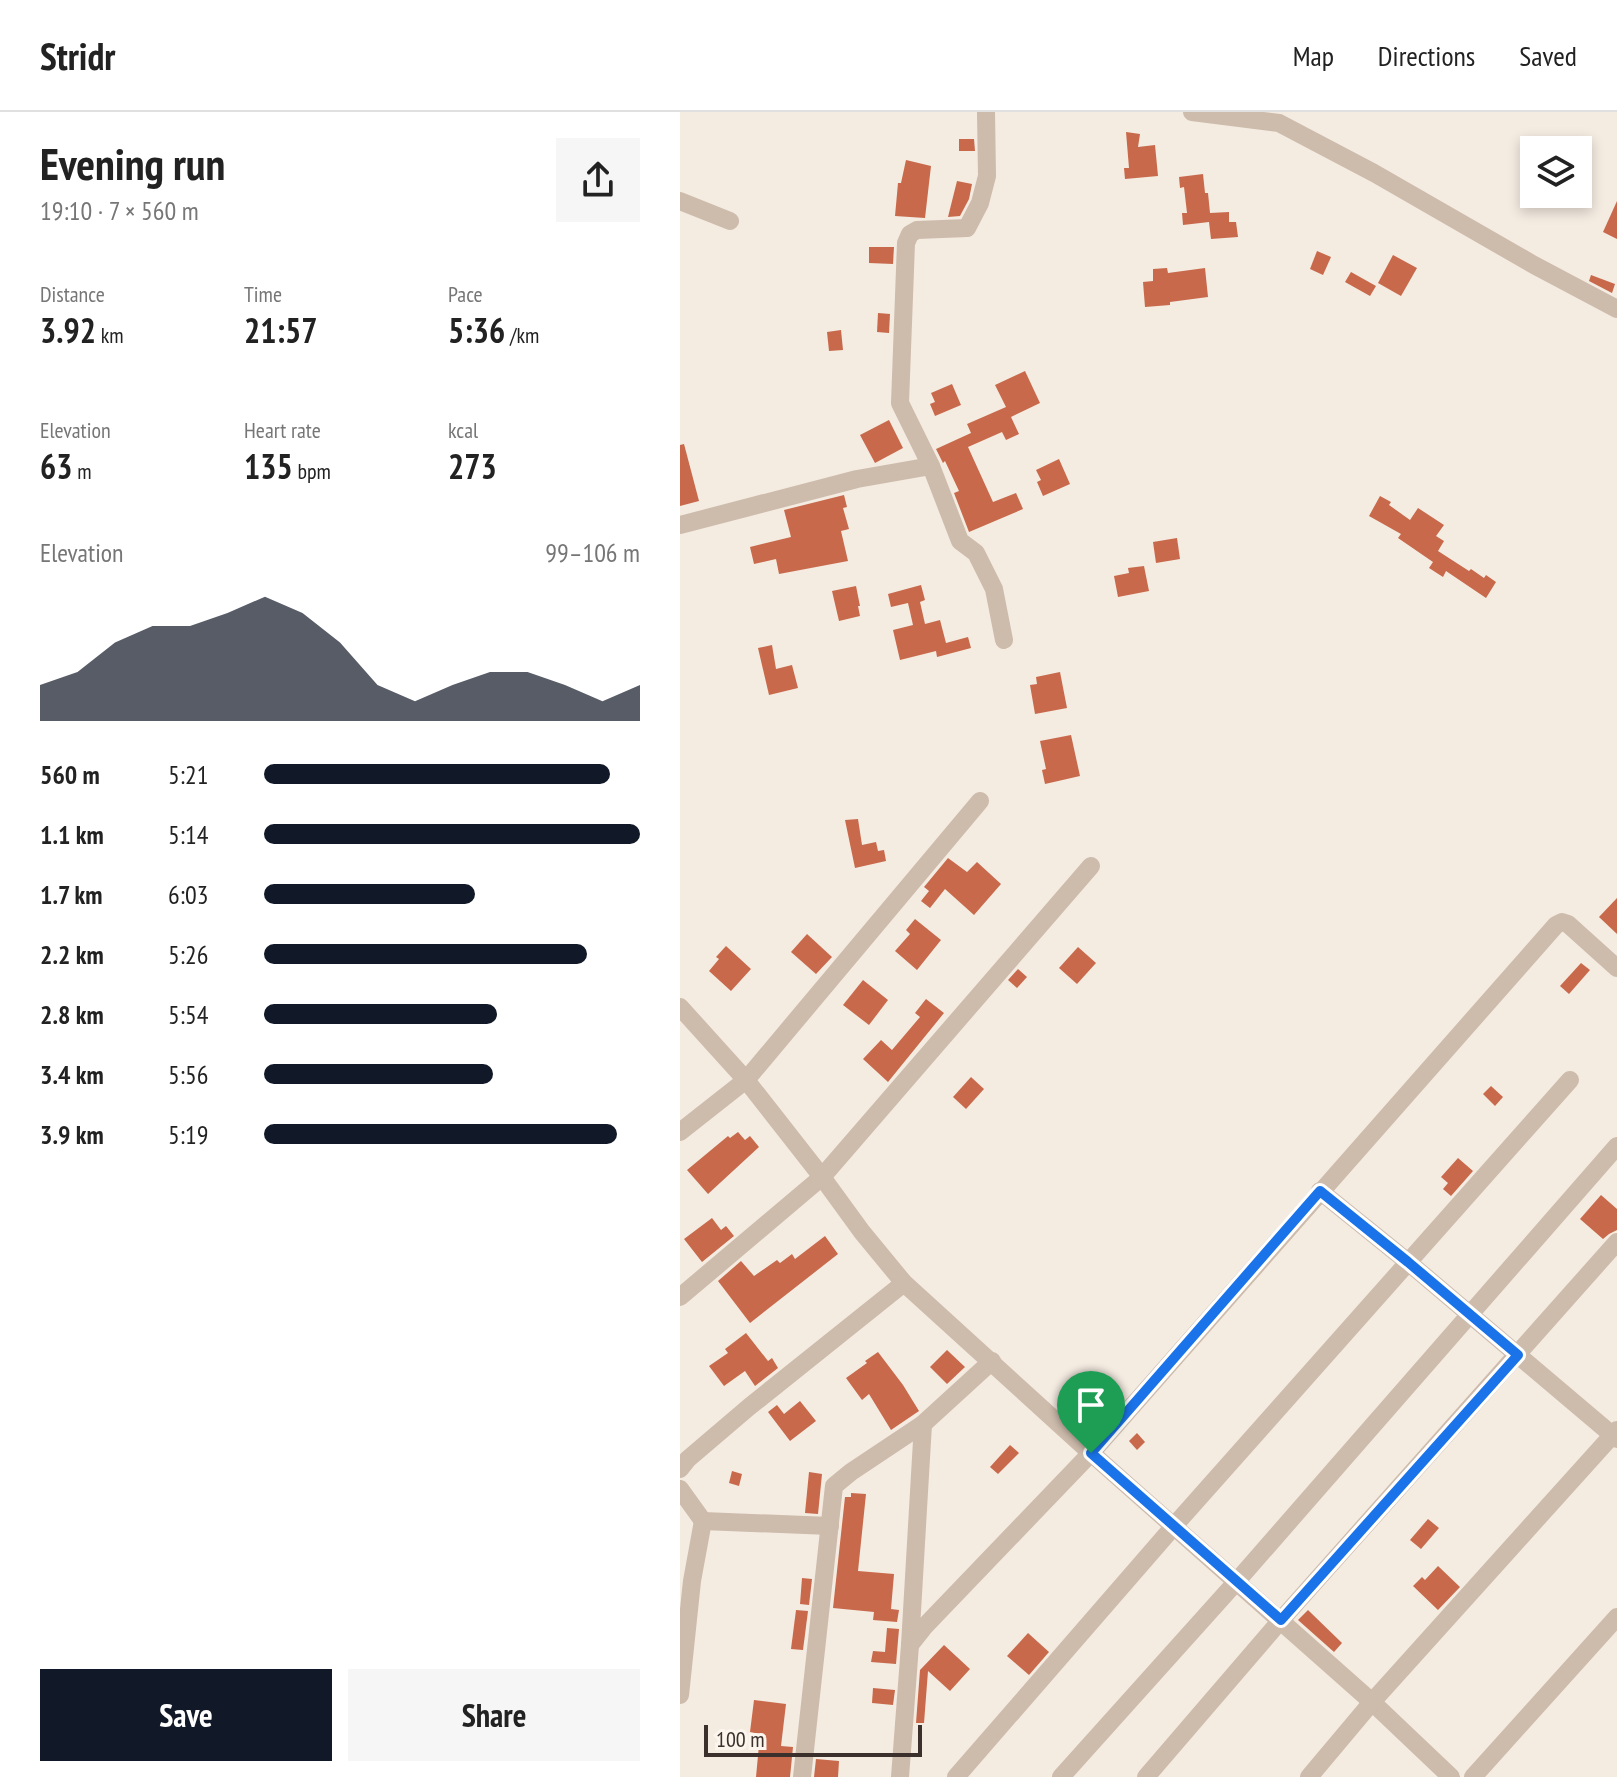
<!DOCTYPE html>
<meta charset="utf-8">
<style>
body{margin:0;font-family:"PT Sans Narrow",sans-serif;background:#f6f6f6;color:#222;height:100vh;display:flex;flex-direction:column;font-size:30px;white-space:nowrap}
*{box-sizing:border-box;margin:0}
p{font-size:26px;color:#767676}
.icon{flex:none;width:44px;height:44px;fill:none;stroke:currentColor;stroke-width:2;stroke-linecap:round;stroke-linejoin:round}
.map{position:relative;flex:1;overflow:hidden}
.sheet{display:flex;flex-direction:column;background:#fff;width:680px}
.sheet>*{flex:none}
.fabs{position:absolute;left:840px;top:24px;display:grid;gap:16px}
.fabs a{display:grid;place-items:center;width:72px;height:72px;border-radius:0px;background:#fff;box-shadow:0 4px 12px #0003;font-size:40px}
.scale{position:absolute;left:24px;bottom:20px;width:218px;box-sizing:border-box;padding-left:8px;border:4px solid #3b302b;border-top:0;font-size:22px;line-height:28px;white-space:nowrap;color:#3b302b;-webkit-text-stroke:6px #fbf5ee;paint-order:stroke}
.pin{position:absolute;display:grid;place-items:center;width:68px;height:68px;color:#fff;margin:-82px -34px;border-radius:50% 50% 50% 0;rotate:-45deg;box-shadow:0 0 8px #0007}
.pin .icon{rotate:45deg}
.round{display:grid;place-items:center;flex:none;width:84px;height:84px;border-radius:0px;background:#f6f6f6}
.overview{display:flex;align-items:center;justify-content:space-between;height:136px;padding:0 40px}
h1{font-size:44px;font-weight:700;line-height:60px}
.metrics{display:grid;grid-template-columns:repeat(3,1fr);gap:12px;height:136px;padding:8px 40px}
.metrics div{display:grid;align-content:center}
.metrics b{font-size:34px;font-weight:700}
.metrics small{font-size:22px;font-weight:400}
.metrics p{font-size:22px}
.chart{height:224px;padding:16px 40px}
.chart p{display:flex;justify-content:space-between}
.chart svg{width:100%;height:144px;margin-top:8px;fill:#111827;opacity:.7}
.primary-button{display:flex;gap:16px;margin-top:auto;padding:16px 40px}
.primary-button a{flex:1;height:92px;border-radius:0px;background:#111827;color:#fff;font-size:32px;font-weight:700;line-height:92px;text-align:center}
.primary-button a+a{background:#f6f6f6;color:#222}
ul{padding:0 40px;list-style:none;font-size:26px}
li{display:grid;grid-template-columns:128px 96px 1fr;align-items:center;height:60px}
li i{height:20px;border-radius:10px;background:#111827}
header{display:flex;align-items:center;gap:48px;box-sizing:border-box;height:112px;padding:0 40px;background:#fff;border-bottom:2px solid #e0e0e0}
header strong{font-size:38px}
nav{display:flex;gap:44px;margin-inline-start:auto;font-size:28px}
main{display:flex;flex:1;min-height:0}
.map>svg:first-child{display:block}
.building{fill:#c8694b}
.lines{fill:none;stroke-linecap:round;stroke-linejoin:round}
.minor{stroke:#cdbbac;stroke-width:18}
.route-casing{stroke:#fff;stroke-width:16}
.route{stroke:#1a73e8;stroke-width:10}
</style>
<header>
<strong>Stridr</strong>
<nav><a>Map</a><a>Directions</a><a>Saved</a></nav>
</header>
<main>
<section class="sheet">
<div class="overview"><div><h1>Evening run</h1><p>19:10 · 7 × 560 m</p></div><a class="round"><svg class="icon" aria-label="share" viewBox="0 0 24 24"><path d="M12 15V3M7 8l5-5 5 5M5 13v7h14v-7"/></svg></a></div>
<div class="metrics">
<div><p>Distance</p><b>3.92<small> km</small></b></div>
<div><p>Time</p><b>21:57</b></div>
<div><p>Pace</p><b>5:36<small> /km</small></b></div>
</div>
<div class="metrics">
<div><p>Elevation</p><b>63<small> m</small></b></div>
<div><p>Heart rate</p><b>135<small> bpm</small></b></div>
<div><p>kcal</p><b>273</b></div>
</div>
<div class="chart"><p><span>Elevation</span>99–106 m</p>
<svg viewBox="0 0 160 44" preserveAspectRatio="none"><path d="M0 44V33L10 29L20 20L30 15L40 15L50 11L60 6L70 11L80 20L90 33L100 38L110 33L120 29L130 29L140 33L150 38L160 33V44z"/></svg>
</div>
<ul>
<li><b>560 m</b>5:21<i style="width:92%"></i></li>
<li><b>1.1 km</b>5:14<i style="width:100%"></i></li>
<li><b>1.7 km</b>6:03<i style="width:56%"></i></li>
<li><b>2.2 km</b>5:26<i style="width:86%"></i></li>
<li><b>2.8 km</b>5:54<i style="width:62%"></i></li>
<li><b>3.4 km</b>5:56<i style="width:61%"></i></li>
<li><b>3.9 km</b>5:19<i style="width:94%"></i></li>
</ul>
<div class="primary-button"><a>Save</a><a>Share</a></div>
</section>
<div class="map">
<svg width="937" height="1665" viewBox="0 0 937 1665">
<rect width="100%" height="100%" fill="#f4ebe1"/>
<g class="building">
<path d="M446 20 460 22 458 35 475 33 478 64 445 67 444 56H449Z"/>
<path d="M279 27H294L295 39H279Z"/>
<path d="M226 48 251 54 245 106 215 104 218 71H221Z"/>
<path d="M523 62 525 81H528L530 101 549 100V110H556L558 125 531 127 529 110 503 113 502 101H507L504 75 500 76 499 65Z"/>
<path d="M277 69 292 72 289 87 280 104 268 105Z"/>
<path d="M937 89V127L923 120Z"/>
<path d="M189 135H214L213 152 189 151Z"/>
<path d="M637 139 651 145 643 163 630 157Z"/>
<path d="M713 143 737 156 721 184 698 171Z"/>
<path d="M487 156 488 161 525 156 528 185 490 190V193L465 195 463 170 473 169V157Z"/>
<path d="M671 160 696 174 690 184 665 170Z"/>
<path d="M911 163 935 172 932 181 909 169Z"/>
<path d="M198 201 210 202 209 221 197 220Z"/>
<path d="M161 218 163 238 149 239 147 220Z"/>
<path d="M345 259 360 291 331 305 339 322 326 328 322 320 288 335 313 390 336 381 343 397 289 420 274 381 279 379 265 349 263 351 256 337 291 321 287 312 326 295 315 273Z"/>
<path d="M272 272 281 293 255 304 250 292 255 290 251 281Z"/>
<path d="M209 308 223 336 195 351 180 323Z"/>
<path d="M4 332 19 389 0 394V333Z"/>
<path d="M379 347 390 372 363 384 357 370 361 368 356 358Z"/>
<path d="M164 383 167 395 163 396 169 417 161 419 168 449 99 462 96 447 74 452 70 435 111 425 104 398Z"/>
<path d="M700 384 711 390 709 393 730 408 738 396 764 413 756 424 764 429 758 439 789 459 791 457 804 466 806 463 816 470 806 486 766 459 763 465 749 456 753 450 718 426 721 422 689 404Z"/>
<path d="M497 426 500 447 476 451 473 430Z"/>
<path d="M464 454 469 479 438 485 434 464 449 461 448 456Z"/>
<path d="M241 473 245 488 240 490 245 512 260 508 266 531 288 525 291 536 257 545 256 539 220 548 213 518 233 513 228 491 211 495 208 482Z"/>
<path d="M176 474 180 494H178L180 504 159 509 152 479Z"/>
<path d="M92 533 96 557 112 553 118 576 89 583 78 536Z"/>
<path d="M380 560 387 596 355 602 350 573 357 572 356 565Z"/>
<path d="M391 623 400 664 365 672 362 658 366 657 360 629Z"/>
<path d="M178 707 182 733 196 730 198 739 204 738 206 749 175 756 165 708Z"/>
<path d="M268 746 287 760 297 750 321 772 294 803 265 777 250 796 241 789 249 779 244 775Z"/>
<path d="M937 786V822L919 805Z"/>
<path d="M235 807 261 828 237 858 215 839 230 822 226 818Z"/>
<path d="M127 822 152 845 136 862 111 840Z"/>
<path d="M46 834 71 857 51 879 29 859 39 847 36 845Z"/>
<path d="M398 835 416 851 397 872 379 856Z"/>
<path d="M901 851 910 858 889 882 880 874Z"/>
<path d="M338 857 347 865 337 876 328 868Z"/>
<path d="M183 868 208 888 189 913 163 893Z"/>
<path d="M246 887 264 901 208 970 183 947 201 928 212 938 240 905 235 901Z"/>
<path d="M291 965 304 977 286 997 273 985Z"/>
<path d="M811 974 823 985 815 994 803 982Z"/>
<path d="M58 1020 65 1028 70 1024 79 1035 28 1082 7 1058 48 1024 50 1026Z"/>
<path d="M778 1046 793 1059 771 1084 763 1077 768 1071 761 1065Z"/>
<path d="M921 1083 937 1097V1118L929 1122 923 1127 900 1107Z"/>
<path d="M32 1106 41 1118 46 1114 54 1124 22 1150 4 1127Z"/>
<path d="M145 1124 158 1142 70 1211 38 1169 61 1149 74 1164 97 1148 100 1151 112 1142 115 1147Z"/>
<path d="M66 1221 88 1249 92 1246 98 1256 75 1274 65 1259 44 1274 29 1254 48 1241 45 1237Z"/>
<path d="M267 1238 285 1255 267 1272 250 1255Z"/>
<path d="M198 1240 223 1273 239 1299 211 1318 189 1282 182 1288 166 1266 187 1251 185 1249Z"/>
<path d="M120 1289 136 1309 110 1329 88 1300 97 1293 104 1302Z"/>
<path d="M457 1321 465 1330 457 1338 449 1329Z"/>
<path d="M330 1333 339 1341 318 1362 310 1355Z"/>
<path d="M52 1359 62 1362 59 1374 49 1371Z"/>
<path d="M129 1360 142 1362 138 1402 125 1401Z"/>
<path d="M171 1381 186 1382 178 1459 214 1462 211 1497 219 1498 217 1510 193 1508 194 1500 153 1496 165 1385H171Z"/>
<path d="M748 1407 759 1416 741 1437 730 1428Z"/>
<path d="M758 1454 780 1475 758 1498 733 1474 742 1465 745 1468Z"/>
<path d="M122 1466 132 1467 129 1493 120 1492Z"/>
<path d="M116 1498 128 1499 123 1538 111 1537Z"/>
<path d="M628 1498 662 1531 654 1540 618 1508Z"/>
<path d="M207 1516 219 1517 216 1552 191 1550 193 1539 205 1540Z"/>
<path d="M348 1521 369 1540 349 1563 327 1544Z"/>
<path d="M264 1533 290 1557 270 1579 248 1559 244 1611H236L240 1558Z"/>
<path d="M193 1576 215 1578 213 1593 192 1591Z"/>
<path d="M74 1588 106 1592 101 1634 113 1635 110 1665H76L80 1622 70 1620Z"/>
<path d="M136 1647 159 1649 158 1665H134Z"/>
</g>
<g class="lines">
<g class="minor">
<path d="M306 0 307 64 300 91 287 116 237 118 230 122 226 131 220 291 251 354 280 429 296 441 314 477 324 528"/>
<path d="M512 0 599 11 694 61 854 153 937 197"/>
<path d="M0 89 50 109"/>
<path d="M0 413 177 367 251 354"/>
<path d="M0 895 66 968 142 1065 182 1120 224 1171 411 1341 692 1590 771 1665"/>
<path d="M0 1020 66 968 300 689"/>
<path d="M640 1079 728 1150 937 1327"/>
<path d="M0 1185 142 1065 411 754"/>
<path d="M0 1357 8 1347 69 1295 224 1171"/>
<path d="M0 1377 23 1409 150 1414"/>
<path d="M230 1533 245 1514 411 1341 876 813 882 810 888 812 937 856"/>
<path d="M0 1583 12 1469 23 1409"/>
<path d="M122 1665 154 1374 171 1360 243 1312 312 1249"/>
<path d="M220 1665 230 1533 243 1312"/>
<path d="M276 1665 494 1414 890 968"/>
<path d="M381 1665 557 1469 937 1034"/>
<path d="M466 1665 601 1508 937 1130"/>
<path d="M629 1665 692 1590 937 1318"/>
<path d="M793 1665 937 1505"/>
</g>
</g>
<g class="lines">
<g class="route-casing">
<path id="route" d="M640 1079 728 1150 838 1243 601 1508 411 1341Z"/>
</g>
<use href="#route" class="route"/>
</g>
</svg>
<div class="fabs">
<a><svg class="icon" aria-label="layers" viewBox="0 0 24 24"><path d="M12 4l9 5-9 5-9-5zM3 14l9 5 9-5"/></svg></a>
</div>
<div class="scale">100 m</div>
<div class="pin" style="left:411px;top:1341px;background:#1e9e55"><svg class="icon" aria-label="arrive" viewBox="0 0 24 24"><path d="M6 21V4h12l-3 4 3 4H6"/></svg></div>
</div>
</main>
